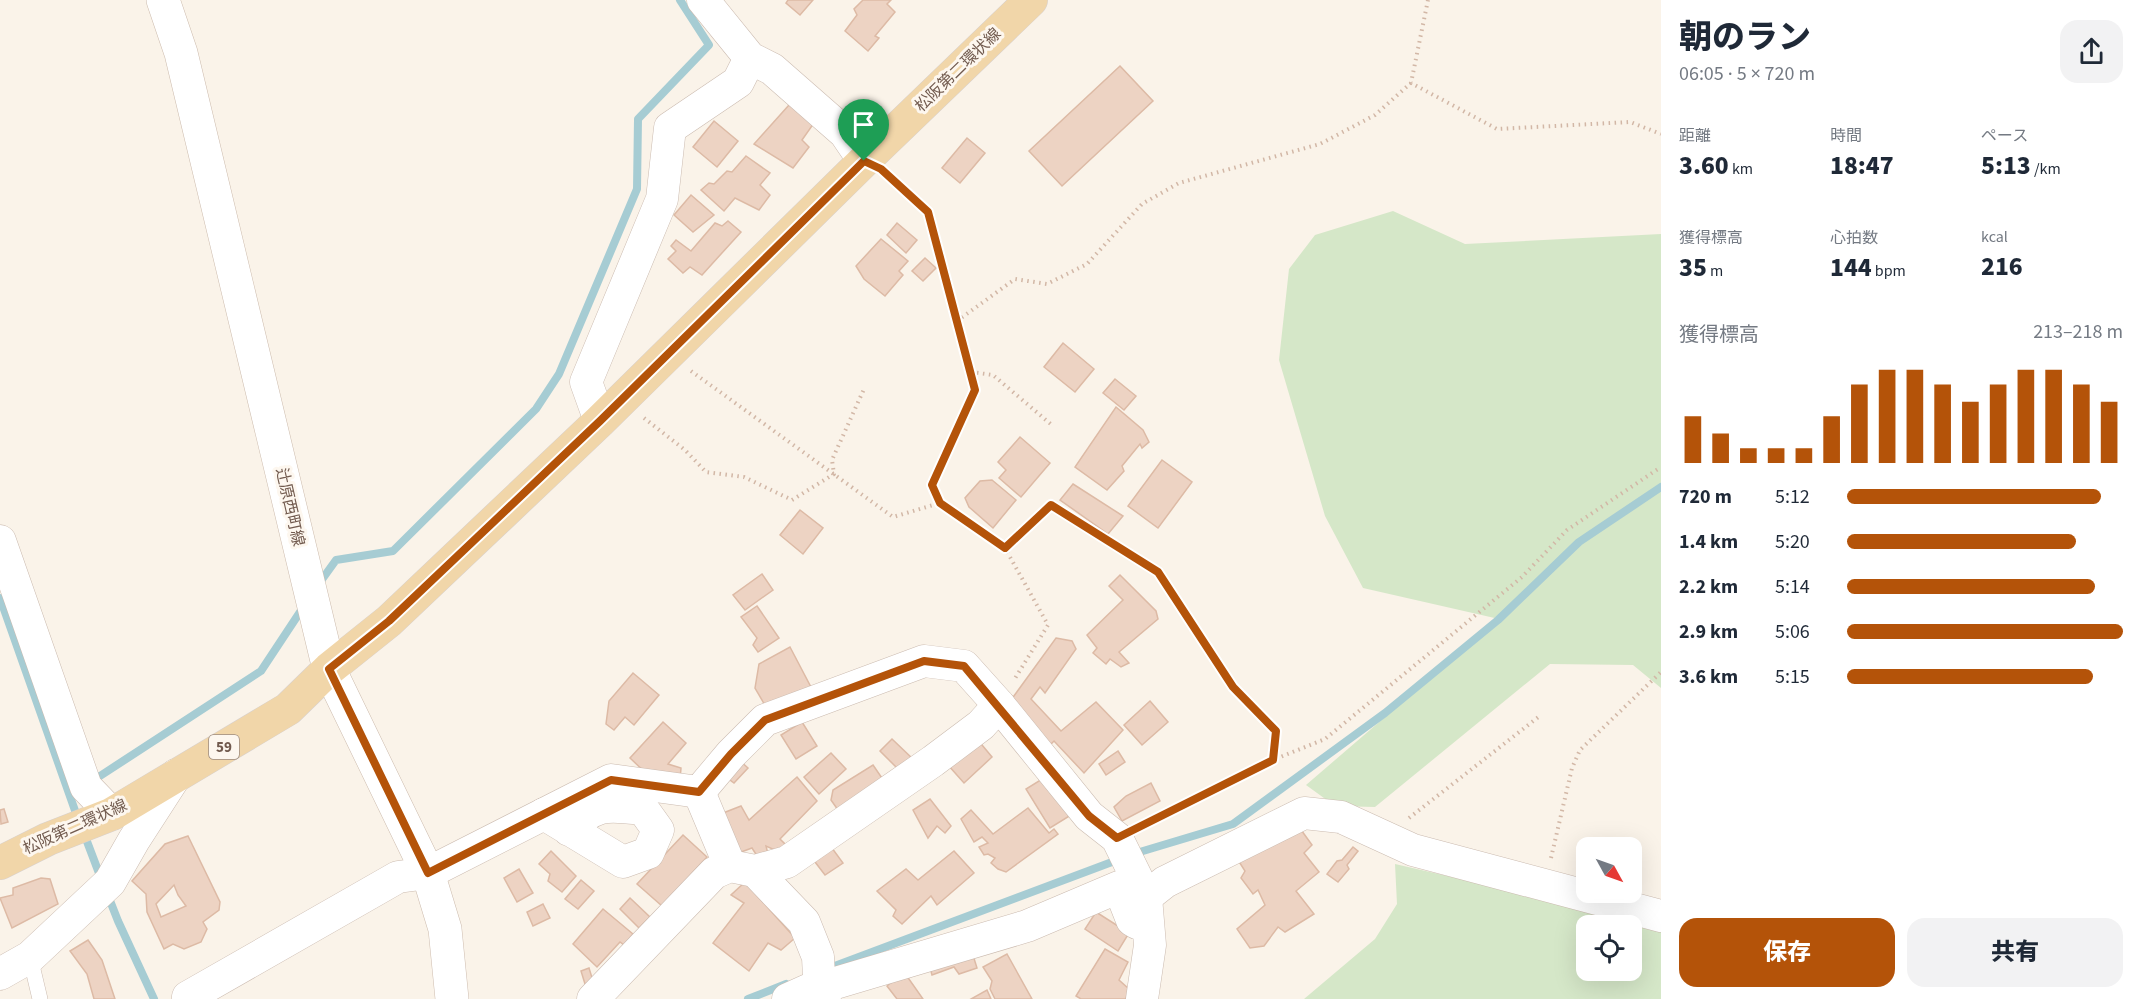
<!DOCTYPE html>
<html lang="ja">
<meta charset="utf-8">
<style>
body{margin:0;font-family:"Source Sans 3","Noto Sans JP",sans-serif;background:#f2f2f3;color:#1f2937;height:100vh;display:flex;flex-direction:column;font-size:22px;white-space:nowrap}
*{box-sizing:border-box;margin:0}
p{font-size:20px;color:#747a83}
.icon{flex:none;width:33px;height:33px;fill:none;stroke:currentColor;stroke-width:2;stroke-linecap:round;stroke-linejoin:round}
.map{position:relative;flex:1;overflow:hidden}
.drawer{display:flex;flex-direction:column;background:#fff;width:480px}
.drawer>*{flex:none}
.needle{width:39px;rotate:130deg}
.tools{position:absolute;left:1576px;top:837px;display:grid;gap:12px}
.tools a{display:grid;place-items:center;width:66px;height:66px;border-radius:12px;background:#fff;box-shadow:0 6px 24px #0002;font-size:30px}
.pin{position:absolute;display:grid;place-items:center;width:51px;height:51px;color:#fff;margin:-62px -26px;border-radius:50% 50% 50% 0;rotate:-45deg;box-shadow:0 0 6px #0007}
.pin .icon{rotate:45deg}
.round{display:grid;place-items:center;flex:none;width:63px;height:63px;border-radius:18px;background:#f2f2f3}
.headline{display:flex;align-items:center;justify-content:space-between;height:102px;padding:0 18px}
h1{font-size:33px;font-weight:800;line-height:45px}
.figures{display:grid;grid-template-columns:repeat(3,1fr);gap:9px;height:102px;padding:6px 18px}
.figures div{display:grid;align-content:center}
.figures b{font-size:26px;font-weight:800}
.figures small{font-size:16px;font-weight:400}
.figures p{font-size:16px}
.chart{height:168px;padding:12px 18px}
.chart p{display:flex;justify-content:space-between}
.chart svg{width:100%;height:108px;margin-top:6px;stroke:#b45309;stroke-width:6}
.cta{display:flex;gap:12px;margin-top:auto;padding:12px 18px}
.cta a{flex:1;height:69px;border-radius:18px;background:#b45309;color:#fff;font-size:24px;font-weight:800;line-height:69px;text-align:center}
.cta a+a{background:#f2f2f3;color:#1f2937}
ul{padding:0 18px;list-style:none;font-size:20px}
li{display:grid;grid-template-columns:96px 72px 1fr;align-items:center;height:45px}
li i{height:15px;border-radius:8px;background:#b45309}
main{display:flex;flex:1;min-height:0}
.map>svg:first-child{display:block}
.green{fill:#d5e7c8;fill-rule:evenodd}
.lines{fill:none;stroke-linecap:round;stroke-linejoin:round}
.stream{stroke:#a6ccd3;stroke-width:8}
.building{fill:#edd3c3;stroke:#ddbaa5;stroke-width:1.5;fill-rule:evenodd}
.lane-casing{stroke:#cbbbb0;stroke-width:16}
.street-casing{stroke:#cbbbb0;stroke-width:33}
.secondary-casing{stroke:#cdbcae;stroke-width:34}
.primary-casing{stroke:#d8d1ce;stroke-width:34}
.path{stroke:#d2b7a6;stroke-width:4;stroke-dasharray:1.5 4.5;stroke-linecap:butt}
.lane{stroke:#fff;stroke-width:15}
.street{stroke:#fff;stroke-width:32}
.secondary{stroke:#fff;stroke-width:33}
.primary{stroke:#f1d6a9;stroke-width:33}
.route-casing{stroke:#fff;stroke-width:12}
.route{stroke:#b45309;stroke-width:8}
.labels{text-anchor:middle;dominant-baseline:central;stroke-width:6;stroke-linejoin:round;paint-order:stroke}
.shield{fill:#fdf7ef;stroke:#9c8a7f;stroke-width:1.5}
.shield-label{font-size:15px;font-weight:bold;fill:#725b4f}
.street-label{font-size:16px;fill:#725b4f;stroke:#fdf7ef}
</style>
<main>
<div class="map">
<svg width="1661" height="999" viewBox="0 0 1661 999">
<rect width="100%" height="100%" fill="#faf3e9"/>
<g class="green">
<path d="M1393 211 1465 244 1661 234V688L1633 665 1550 664 1375 807 1335 806 1306 785 1499 619 1363 588 1325 516 1279 360 1289 269 1315 235Z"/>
<path d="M1395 864 1661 925V999H1304L1375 939 1397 904ZM1587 926H1632V970H1587Z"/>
</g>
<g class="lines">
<g class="stream">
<path d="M318 585 336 560 393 551 536 409 559 374 637 189 638 119 709 45 680 0"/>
<path d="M0 598 78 819"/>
<path d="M90 780 100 776 261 671 304 606"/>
<path d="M83 831 102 881"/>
<path d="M1133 854 1233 824 1385 713 1498 620 1579 542 1661 487"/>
<path d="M107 893 118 921 154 999"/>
<path d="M824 970 1120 859"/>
<path d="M748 999 786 984"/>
</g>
</g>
<g class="building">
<path d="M788 0H813L800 15 786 3Z"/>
<path d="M863 0H891L887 4 895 12 875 36 879 38 868 51 845 31 857 15 854 9Z"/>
<path d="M1120 66 1153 101 1062 186 1029 151Z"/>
<path d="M789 105 814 123 802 140 809 147 793 168 754 144Z"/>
<path d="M714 121 738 141 717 167 693 147Z"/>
<path d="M967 138 985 153 960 183 942 168Z"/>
<path d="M746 156 770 173 760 185 770 195 759 210 735 198 724 211 701 190 709 183 714 184 727 171 732 172Z"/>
<path d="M691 195 714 215 693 232 674 215Z"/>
<path d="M728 221 741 232 702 275 690 267 683 273 668 259 676 251 671 246 676 240 691 251 715 223 722 226Z"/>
<path d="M897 223 917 240 906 253 887 235Z"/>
<path d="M881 239 908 261 899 271 903 275 885 296 864 279 856 266Z"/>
<path d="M925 258 936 268 923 281 912 271Z"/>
<path d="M1063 343 1094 369 1075 392 1044 367Z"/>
<path d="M1115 379 1136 396 1124 410 1103 393Z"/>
<path d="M1116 407 1143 430 1149 442 1142 448 1140 444 1122 466 1124 471 1107 490 1075 467Z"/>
<path d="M1020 437 1050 463 1021 497 999 478 1006 470 998 462Z"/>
<path d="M1162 460 1192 482 1158 528 1128 506Z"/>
<path d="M992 480 1016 500 993 528 969 507 965 498 980 481Z"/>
<path d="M1073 484 1123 516 1108 534 1060 500Z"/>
<path d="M800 510 823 528 803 554 780 535Z"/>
<path d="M762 574 773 590 745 610 733 595Z"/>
<path d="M1120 575 1156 611 1158 619 1119 652 1129 663 1121 667 1110 659 1106 664 1093 653 1097 648 1087 635 1123 600 1109 586Z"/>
<path d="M757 606 779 638 758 652 753 645 757 638 741 617Z"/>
<path d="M1056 638 1072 641 1076 649 1045 693 1040 687 1031 699 1061 731 1096 702 1123 730 1084 773 1054 741 1047 748 1011 700Z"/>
<path d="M790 647 813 691 770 714 755 688 759 664Z"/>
<path d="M633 673 659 695 634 725 625 717 614 730 606 724 609 701Z"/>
<path d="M1150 701 1168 722 1142 745 1124 725Z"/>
<path d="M663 722 686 743 668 764 681 768 680 780 649 776 630 758Z"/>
<path d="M802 722 817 746 796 759 781 735Z"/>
<path d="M892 739 914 760 902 773 880 751Z"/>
<path d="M977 739 992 757 964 783 948 765Z"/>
<path d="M1118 751 1125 762 1106 775 1099 764Z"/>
<path d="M831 753 846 769 819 794 804 777Z"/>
<path d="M739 760 748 768 734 783 726 777Z"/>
<path d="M873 765 884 781 838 810 831 800 833 790Z"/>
<path d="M1047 776 1071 815 1050 828 1026 789Z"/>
<path d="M797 777 817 801 780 839 786 845 777 851 766 846 768 854 759 859 752 848 733 855 718 815 741 806 749 820Z"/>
<path d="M1151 783 1160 801 1122 821 1114 807 1126 796Z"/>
<path d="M930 799 951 826 945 833 937 826 928 838 913 810Z"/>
<path d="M1028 808 1049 833 1054 829 1058 834 1006 872 998 869 991 863 995 858 988 854 984 855 979 847 988 843 982 837 974 842 961 819 971 810 993 834Z"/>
<path d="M4 809 8 822 1 824 0 810Z"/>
<path d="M1299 827 1312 845 1304 853 1319 872 1296 891 1314 914 1285 932 1278 927 1264 946 1250 948 1237 929 1265 905 1258 890 1253 894 1241 878 1245 871 1238 860Z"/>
<path d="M683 835 707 857 662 906 637 884Z"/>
<path d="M188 836 220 902 219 910 203 922 207 929 201 942 184 949 173 944 164 949 147 912 146 894 132 881 165 844ZM174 885 178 895 186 906 161 917 156 904Z"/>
<path d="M829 844 843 863 825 875 812 858Z"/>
<path d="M1353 847 1358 851 1347 865 1349 869 1338 882 1327 874 1337 861 1342 860Z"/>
<path d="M551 851 576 876 562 892 548 881 550 874 539 864Z"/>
<path d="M954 851 974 873 937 905 931 896 902 924 893 916 896 910 877 891 906 869 918 880Z"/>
<path d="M519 869 533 893 517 902 504 878Z"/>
<path d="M41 878 50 879 58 904 12 928 0 898 13 895V888Z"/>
<path d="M581 880 594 891 578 909 565 899Z"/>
<path d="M745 882 795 938 781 950 768 943 749 971 713 943 744 903 731 895Z"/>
<path d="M630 898 650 917 639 928 620 909Z"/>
<path d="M543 904 550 918 533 926 527 912Z"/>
<path d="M603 909 633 934 624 945 620 942 597 967 573 944Z"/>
<path d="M1096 912 1129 933 1118 951 1085 929Z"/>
<path d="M88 940 102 960 115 999H94L87 974 70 951Z"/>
<path d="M1105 949 1128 962 1119 980 1129 989 1126 999H1081L1076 996Z"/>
<path d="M972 952 977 968 959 974 954 967 932 975 929 964Z"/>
<path d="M1007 954 1032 999H995L990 989 992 981 983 967Z"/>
<path d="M589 968 593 981 585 984 581 971Z"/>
<path d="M904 972 923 999H897L887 986Z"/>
<path d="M987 990 991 999H971Z"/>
</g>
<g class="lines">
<g class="lane-casing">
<path id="lane" d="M30 957 40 999"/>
</g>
<g class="street-casing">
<g id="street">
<path d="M703 0 750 58 772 69 845 133 864 161"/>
<path d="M600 421 586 382 662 199 670 128 738 82 750 58"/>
<path d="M0 541 86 787 112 814"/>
<path d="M699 792 730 866"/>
<path d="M544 814 623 862 648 853 658 830 643 809C607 805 596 802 569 830"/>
<path d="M755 871 804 922 818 957 820 999"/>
<path d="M1146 897 1165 882 1304 813 1341 817 1413 850 1661 916"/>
<path d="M0 974 30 957 110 882 134 840 176 775"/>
<path d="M189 999 188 997 398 877 428 873 611 780 699 792 731 754 765 720 924 661 964 666 999 705"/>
<path d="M593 999 714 873 730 866 755 871 787 862 933 761 981 725 999 705 1089 816 1117 838 1146 897 1150 945 1142 999"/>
<path d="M788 999 808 990 820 999 832 984 1027 926 1119 887 1132 920 1137 923"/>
</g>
</g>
<g class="secondary-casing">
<path id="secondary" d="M163 0 181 53 329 669 428 873 445 929 452 999"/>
</g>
<g class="primary-casing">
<path id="primary" d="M0 863 48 839 112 814 288 709 329 669 389 621 600 421 864 161 1031 0"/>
</g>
<g class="path">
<path d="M1428 0 1411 83 1497 129 1630 122 1661 134"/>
<path d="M889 177 928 212 975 390 932 485 940 503 1005 548 1048 625 1014 680"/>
<path d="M957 321 1015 279 1047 284 1087 264 1142 204 1179 183 1320 144 1375 115 1411 83"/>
<path d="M691 371 893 517 940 503"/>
<path d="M971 372 993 375 1053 426"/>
<path d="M644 418 685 450 706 472 744 477 792 500 834 474 832 460 864 389"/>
<path d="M1005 548 1051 505 1158 572 1233 686 1276 731 1273 760"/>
<path d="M1409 818 1541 715"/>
<path d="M1142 826 1273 760 1325 739 1522 577 1567 530 1661 467"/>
<path d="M1551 858 1572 768 1580 750 1661 672"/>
</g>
<use href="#lane" class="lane"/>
<use href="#street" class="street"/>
<use href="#secondary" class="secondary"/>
<use href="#primary" class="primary"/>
</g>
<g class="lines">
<g class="route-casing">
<path id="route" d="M864 161 881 169 928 212 975 390 932 485 940 503 1005 548 1051 505 1158 572 1233 687 1276 731 1273 760 1117 838 1089 816 964 666 924 661 765 720 731 754 699 792 611 780 428 873 329 669 389 621 600 421Z"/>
</g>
<use href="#route" class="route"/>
</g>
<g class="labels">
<rect class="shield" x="209" y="735" width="30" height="24" rx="4.5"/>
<g class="shield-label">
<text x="224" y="747">59</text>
</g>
<g class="street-label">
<text transform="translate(958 70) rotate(-44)">松阪第二環状線</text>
<text transform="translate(290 507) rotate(77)">辻原西町線</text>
<text transform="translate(75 827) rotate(-24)">松阪第二環状線</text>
</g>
</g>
</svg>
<div class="tools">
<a><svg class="needle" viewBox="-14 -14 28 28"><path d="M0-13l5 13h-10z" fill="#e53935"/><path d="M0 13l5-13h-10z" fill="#747a83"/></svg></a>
<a><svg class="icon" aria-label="locate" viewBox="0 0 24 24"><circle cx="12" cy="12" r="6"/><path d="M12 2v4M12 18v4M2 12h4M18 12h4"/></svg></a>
</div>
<div class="pin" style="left:864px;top:161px;background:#1e9e55"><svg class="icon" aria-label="arrive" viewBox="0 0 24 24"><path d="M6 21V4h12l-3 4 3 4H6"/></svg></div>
</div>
<section class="drawer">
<div class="headline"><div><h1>朝のラン</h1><p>06:05 · 5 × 720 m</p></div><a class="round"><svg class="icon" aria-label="share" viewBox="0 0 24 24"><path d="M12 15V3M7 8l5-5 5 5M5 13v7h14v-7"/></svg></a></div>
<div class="figures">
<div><p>距離</p><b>3.60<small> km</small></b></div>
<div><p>時間</p><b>18:47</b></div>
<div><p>ペース</p><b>5:13<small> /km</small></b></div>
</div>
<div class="figures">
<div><p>獲得標高</p><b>35<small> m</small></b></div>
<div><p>心拍数</p><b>144<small> bpm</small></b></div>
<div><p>kcal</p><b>216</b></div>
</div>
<div class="chart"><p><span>獲得標高</span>213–218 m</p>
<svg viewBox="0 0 160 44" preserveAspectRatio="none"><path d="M5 44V25M15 44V32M25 44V38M35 44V38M45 44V38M55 44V25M65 44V12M75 44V6M85 44V6M95 44V12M105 44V19M115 44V12M125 44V6M135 44V6M145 44V12M155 44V19"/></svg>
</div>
<ul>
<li><b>720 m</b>5:12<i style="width:92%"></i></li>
<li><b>1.4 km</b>5:20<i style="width:83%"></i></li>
<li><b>2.2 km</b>5:14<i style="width:90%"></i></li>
<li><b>2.9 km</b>5:06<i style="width:100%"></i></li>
<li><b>3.6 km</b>5:15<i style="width:89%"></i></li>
</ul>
<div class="cta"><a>保存</a><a>共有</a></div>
</section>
</main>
